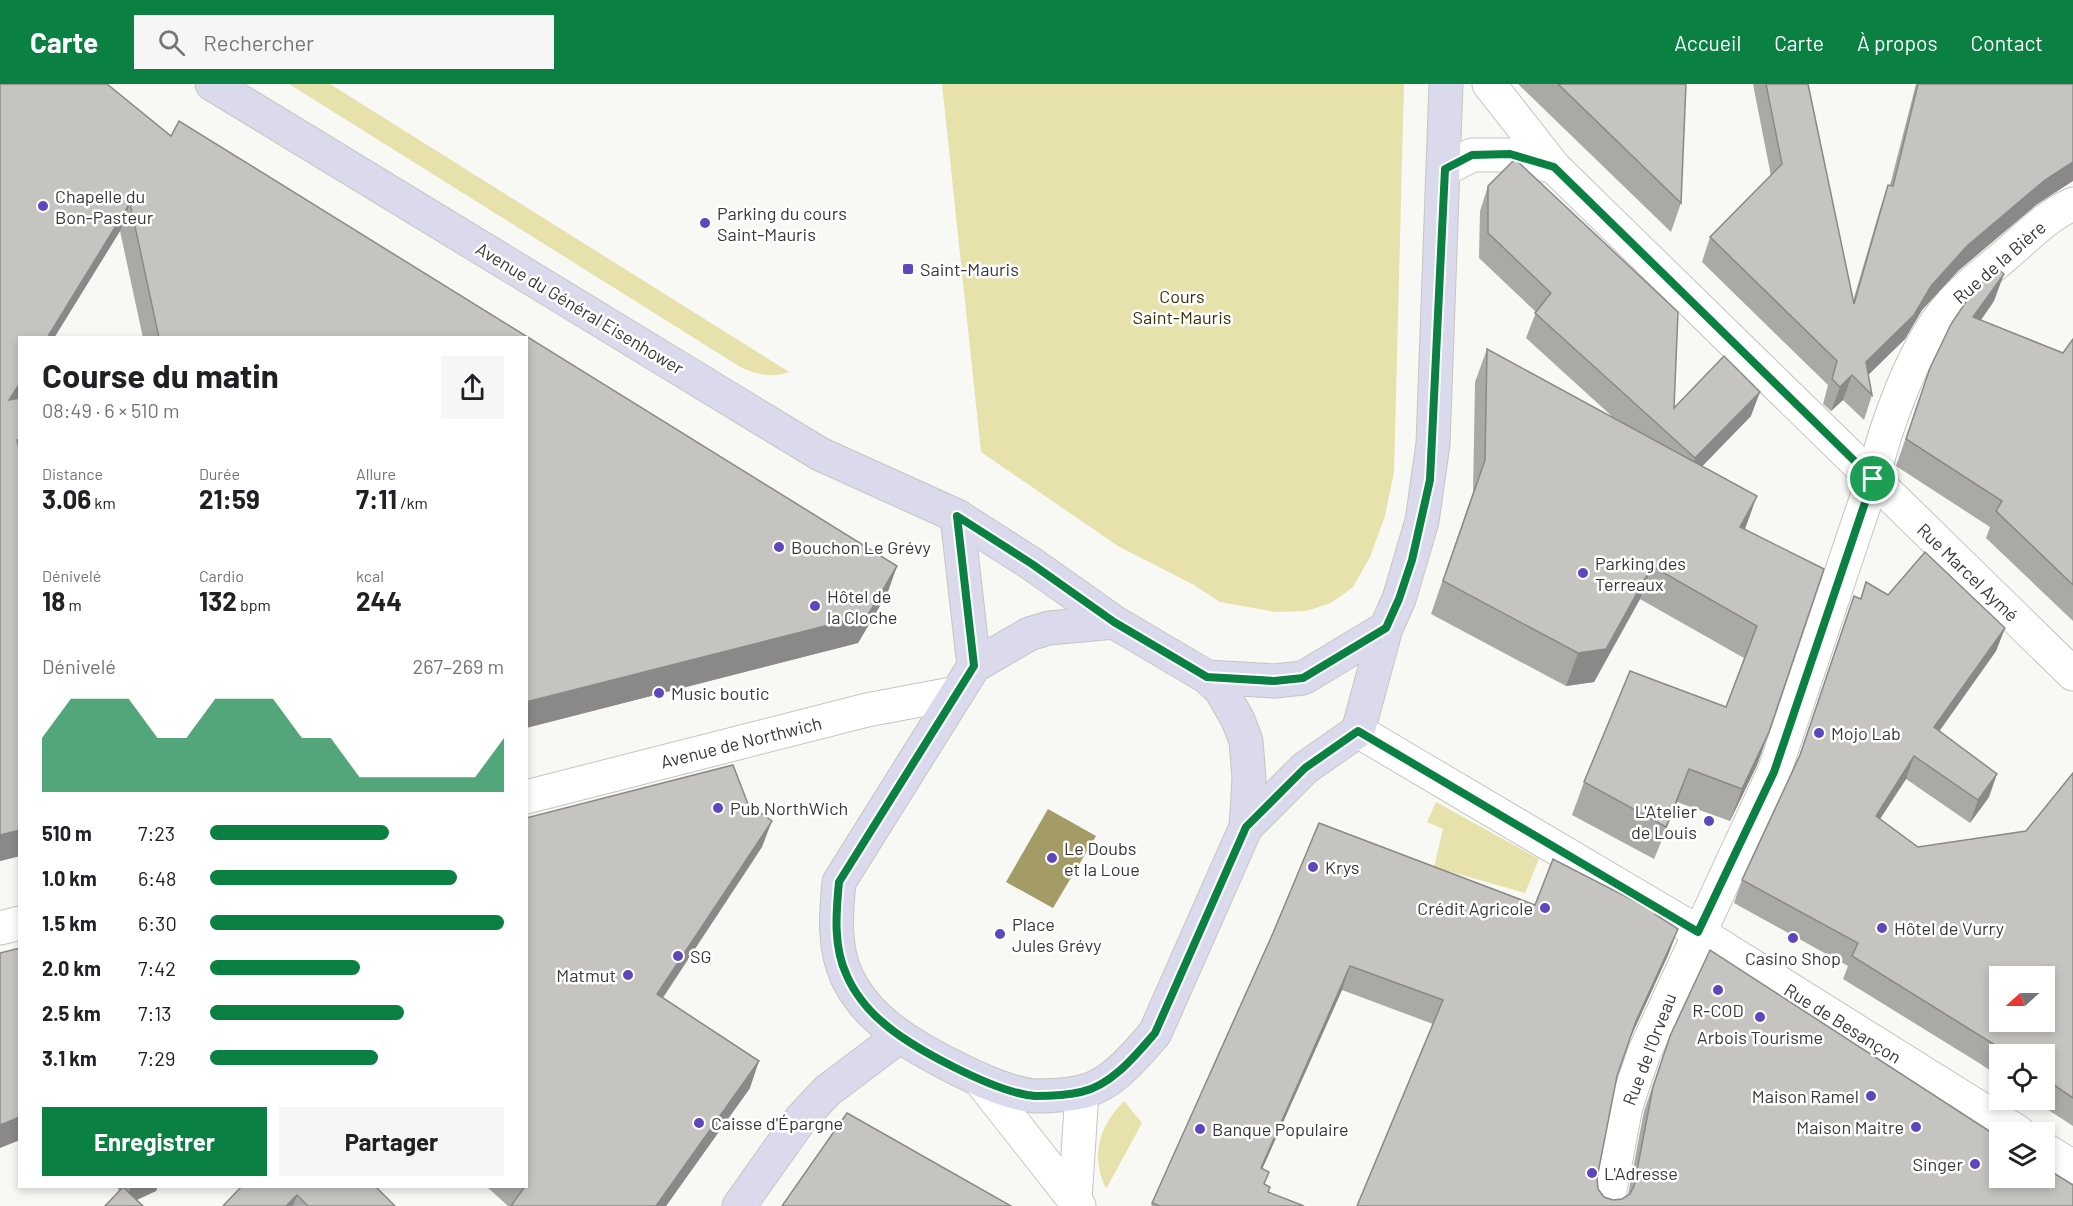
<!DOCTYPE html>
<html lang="fr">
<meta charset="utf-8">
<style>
body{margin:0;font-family:Barlow,sans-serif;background:#f6f6f6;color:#202124;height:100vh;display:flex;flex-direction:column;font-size:22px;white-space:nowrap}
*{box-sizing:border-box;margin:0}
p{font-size:20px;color:#757577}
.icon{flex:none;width:33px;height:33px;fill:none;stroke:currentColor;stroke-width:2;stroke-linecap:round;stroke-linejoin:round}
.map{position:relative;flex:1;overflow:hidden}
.drawer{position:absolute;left:18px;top:252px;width:510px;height:852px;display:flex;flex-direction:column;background:#fff;border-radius:0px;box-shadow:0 3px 9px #0003}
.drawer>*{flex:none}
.needle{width:39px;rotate:249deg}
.fabs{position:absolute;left:1989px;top:882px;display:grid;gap:12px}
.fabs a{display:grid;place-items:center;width:66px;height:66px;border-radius:0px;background:#fff;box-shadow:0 3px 9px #0003;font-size:30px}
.pin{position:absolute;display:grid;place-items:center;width:51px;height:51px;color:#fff;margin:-26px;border:3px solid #fff;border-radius:50%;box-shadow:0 2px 6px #0007}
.round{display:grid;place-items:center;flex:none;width:63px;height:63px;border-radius:0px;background:#f6f6f6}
.overview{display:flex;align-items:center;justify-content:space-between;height:102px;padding:0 24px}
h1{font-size:33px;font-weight:700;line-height:45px}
.metrics{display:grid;grid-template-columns:repeat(3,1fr);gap:9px;height:102px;padding:6px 24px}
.metrics div{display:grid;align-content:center}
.metrics b{font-size:26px;font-weight:700}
.metrics small{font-size:16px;font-weight:400}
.metrics p{font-size:16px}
.chart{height:168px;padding:12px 24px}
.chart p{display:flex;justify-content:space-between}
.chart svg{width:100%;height:108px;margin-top:6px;fill:#0b8043;opacity:.7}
.action{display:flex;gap:12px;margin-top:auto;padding:12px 24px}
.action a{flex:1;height:69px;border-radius:0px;background:#0b8043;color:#fff;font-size:24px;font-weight:700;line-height:69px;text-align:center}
.action a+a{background:#f6f6f6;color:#202124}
ul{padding:0 24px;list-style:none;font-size:20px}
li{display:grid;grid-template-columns:96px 72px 1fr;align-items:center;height:45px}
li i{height:15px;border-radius:8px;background:#0b8043}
header{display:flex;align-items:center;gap:36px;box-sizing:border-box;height:84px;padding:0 30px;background:#0b8043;color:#fff}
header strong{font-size:28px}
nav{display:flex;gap:33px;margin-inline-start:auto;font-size:21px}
.search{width:420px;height:54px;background:#f6f6f6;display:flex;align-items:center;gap:15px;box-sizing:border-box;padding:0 21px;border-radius:0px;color:#757577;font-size:22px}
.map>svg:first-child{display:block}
.green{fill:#e7e1ac}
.water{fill:#a39c66}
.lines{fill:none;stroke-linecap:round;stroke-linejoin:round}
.minor-casing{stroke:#c5c5c1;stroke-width:35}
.tertiary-casing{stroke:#c5c5c1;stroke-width:35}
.secondary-casing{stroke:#c5c5c1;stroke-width:35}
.minor{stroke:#fff;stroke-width:33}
.tertiary{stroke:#fff;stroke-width:33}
.secondary{stroke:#dbdaed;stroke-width:33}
.wall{fill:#a9a9a6}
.shaded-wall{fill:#8a8987}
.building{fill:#c5c4c1;stroke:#8a8987;stroke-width:1.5;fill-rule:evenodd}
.route-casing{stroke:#fff;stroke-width:12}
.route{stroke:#0b8043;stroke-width:8}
.poi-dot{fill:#5d46be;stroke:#fff;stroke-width:2}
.labels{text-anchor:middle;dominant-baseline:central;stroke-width:5;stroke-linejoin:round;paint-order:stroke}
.poi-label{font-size:18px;fill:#393837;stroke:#fff;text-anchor:start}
.street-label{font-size:18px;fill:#393837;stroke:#fff}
.park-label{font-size:18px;fill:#383204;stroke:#fff}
</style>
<header>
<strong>Carte</strong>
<div class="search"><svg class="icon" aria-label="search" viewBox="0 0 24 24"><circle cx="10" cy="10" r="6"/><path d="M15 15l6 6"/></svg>Rechercher</div>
<nav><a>Accueil</a><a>Carte</a><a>À propos</a><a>Contact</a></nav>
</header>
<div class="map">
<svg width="2073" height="1122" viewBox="0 0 2073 1122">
<rect width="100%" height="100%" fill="#f8f8f4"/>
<g class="green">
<path d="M289 0H330L789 288C771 294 758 291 742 284Z"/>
<path d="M942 0H1404L1394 388 1385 432 1370 473 1353 503 1331 519 1306 527 1276 528 1220 518 1194 501 1118 462 981 368Z"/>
<path d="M1436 718 1539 775 1525 809 1434 783 1443 745 1427 738Z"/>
<path d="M1124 1017 1142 1039 1106 1105C1090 1071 1099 1043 1124 1017Z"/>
</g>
<path class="water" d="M1048 725 1096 752 1053 824 1006 798Z"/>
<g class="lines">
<g class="minor-casing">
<g id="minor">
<path d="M1489 0 1554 83 2073 590"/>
<path d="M1445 85 1472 71H1510L1554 83"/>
<path d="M1358 647 1698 848 2018 1048"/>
<path d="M979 995 1079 1122"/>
<path d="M2044 1065 2073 1083"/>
<path d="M1075 1116 1082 1008"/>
<path d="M1607 1122 1626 1022 1644 969 1774 688 1873 395C1885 343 1914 261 1950 221 1966 202 1989 186 2008 169 2028 152 2048 131 2073 120"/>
</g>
</g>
<g class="tertiary-casing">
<g id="tertiary">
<path d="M526 713 867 626 957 609"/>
<path d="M0 844 20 839"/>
</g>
</g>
<g class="secondary-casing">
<g id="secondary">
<path d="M212 0 820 370 957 432 1032 480 1114 538 1207 593 1221 606 1238 636 1246 657 1249 694 1246 743 1155 949C1136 971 1111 1002 1081 1008 1068 1011 1049 1012 1035 1012 996 1009 909 963 880 936 867 925 854 908 847 893 833 863 836 829 839 798L974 582 1029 550 1049 544 1114 538"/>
<path d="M957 432 974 582"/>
<path d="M1207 593 1274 597 1303 594 1386 544"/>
<path d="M1246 743 1305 684 1358 647 1386 544 1399 515 1422 437 1433 360 1446 0"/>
<path d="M739 1122 800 1036 827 1007 900 952"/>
</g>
</g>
<use href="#minor" class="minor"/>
<use href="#tertiary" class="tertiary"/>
<use href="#secondary" class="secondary"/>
</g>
<g class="wall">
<path d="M0 0H107L171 52 179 37 897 482 887 510 858 559 526 644V254H143L120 147 54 254H20V310L17 314H20V772L0 777Z"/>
<path d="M1518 0H1686L1681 119 1671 148Z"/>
<path d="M1753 0H1808L1853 217 1880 125 1888 101H1890L1916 0H2073L2036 121 1958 187 1922 226 1905 255 1868 291 1872 311 1864 336 1843 316 1831 327 1823 320 1828 301 1702 178 1710 153 1771 92Z"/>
<path d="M1488 102 1674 324 1751 332 1702 382 1745 446 1824 485 1757 681 1730 737 1677 718 1654 775 1572 731 1584 698 1726 623 1744 574 1640 515 1594 598 1566 602 1431 530 1473 408 1475 298 1487 265 1616 336 1526 254 1536 228 1479 174 1480 127Z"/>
<path d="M1994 217 1981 236 2063 269 2073 255V537L1986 454 1990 443 1896 382 1930 284Z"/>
<path d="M1866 498 1888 511 2005 544 1996 567 1940 646 1989 713 1970 739 1906 695 1880 735 1918 763 2026 747 2073 689V1042L2033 1016H2044V970H2000V993L1979 979 1843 895 1848 882 1734 819 1742 796 1798 676 1854 512 1860 515Z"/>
<path d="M762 763 663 914 750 1004 666 1122H508L486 1102H526Z"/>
<path d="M1535 821 1655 830 1669 869 1629 957 1617 992 1597 1094 1598 1105 1604 1113 1613 1116 1622 1115 1628 1111 1644 1027 1670 952 2073 1122H1357L1433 940 1342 906 1262 1085 1265 1101 1268 1108 1304 1122H1151L1273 849Z"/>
<path d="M117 1102H158L156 1107 137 1116 119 1107Z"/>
<path d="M242 1102 395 1122H223Z"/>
</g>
<g class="shaded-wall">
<path d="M2073 78V97L2036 121 1958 187 1922 226 1905 255 1860 299 1866 278 1931 202 1967 162 2045 96Z"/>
<path d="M130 119 120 147 54 254H47Z"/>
<path d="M2004 190 1994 217 1964 260 1973 233Z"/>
<path d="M1852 291 1843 316 1831 327 1840 303Z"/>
<path d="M20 299V310L0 342 9 316Z"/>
<path d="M1760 308 1751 332 1686 399 1695 374Z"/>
<path d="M1757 412 1745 445 1728 476 1740 443Z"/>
<path d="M897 482 887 510 858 559 526 644V618Z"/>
<path d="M1652 482 1640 515 1594 598 1566 602 1578 569Z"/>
<path d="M2005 544 1996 567 1926 666 1934 643Z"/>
<path d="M1769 648 1757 681 1730 737 1742 705Z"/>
<path d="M1914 672 1906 695 1867 755 1876 732Z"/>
<path d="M1689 685 1677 718 1654 775 1666 743Z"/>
<path d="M1997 690 1989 713 1970 739 1978 716Z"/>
<path d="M772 737 762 763 647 937 657 910Z"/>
<path d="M20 746V772L0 777V751Z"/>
<path d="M1678 845 1669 869 1627 961 1636 937Z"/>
<path d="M1350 882 1342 906 1252 1108 1261 1084Z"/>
<path d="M759 977 750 1004 666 1122H656Z"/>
<path d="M20 1033V1056L0 1064V1041Z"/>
<path d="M131 1102H158L156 1107 125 1121Z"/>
<path d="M297 1111 293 1122H286Z"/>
</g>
<g class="building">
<path d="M0 0H107L171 52 179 37 897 482 868 531 526 618V254H159L130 119 47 254H20V299L9 316 20 314V356H17L20 368V746L0 751Z"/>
<path d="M1558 0H1686L1681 119Z"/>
<path d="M1766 0H1808L1854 220 1888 101 1893 102 1918 0H2073V78L2045 96 1967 162 1931 202 1914 231 1866 278 1872 311 1852 291 1840 303 1832 295 1837 277 1710 153 1782 80Z"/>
<path d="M1515 75 1678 228 1674 324 1724 272 1760 308 1695 374 1535 229 1551 209 1488 149V102Z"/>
<path d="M1997 184 2004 190 1973 233 2063 269 2073 255V501L1996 427 2002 417 1906 355 1930 284 1951 240 1974 206Z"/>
<path d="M1487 265 1757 412 1740 443 1824 485 1769 648 1742 705 1689 685 1666 743 1584 698 1630 587 1726 623 1757 542 1652 482 1606 565 1578 569 1443 497 1485 376Z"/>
<path d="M1925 468 2005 544 1934 643 1997 690 1978 716 1914 672 1876 732 1918 763 2026 747 2073 689V1014L2044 994V970H2009L1987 956 1852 872 1858 859 1742 796 1800 671 1854 512 1861 515 1866 498 1888 511ZM2000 892H2044V938H2000Z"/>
<path d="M733 681 748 720 772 737 657 910 759 977 656 1122H511L525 1102H526V734Z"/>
<path d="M1319 739 1535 821 1553 775 1656 828 1655 830 1678 845 1636 937 1617 992 1597 1094 1598 1105 1604 1113 1613 1116 1622 1115 1630 1110 1634 1102 1653 1003 1670 952 1710 866 2000 1054V1094H2044V1083L2073 1101V1122H1357L1443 916 1350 882 1261 1084 1269 1088 1264 1100 1270 1103 1268 1108 1304 1122H1160L1152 1119 1273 849Z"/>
<path d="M20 864V1033L0 1041V869Z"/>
<path d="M847 1029 1011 1122H782Z"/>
<path d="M242 1102H375L395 1122H308L297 1111 286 1122H223Z"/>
<path d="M123 1103 143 1122H105Z"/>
</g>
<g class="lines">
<g class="route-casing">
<path id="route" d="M1510 70 1554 83 1873 395 1774 688 1698 848 1358 647 1305 684 1246 743 1155 949C1136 971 1111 1002 1081 1008 1068 1011 1049 1012 1035 1012 996 1009 909 963 880 936 867 925 854 908 847 892 833 863 836 829 839 798L974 582 957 432 1032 480 1114 538 1207 593 1274 597 1303 594 1386 544 1399 515 1412 476 1430 396 1445 85 1472 71Z"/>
</g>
<use href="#route" class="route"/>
</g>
<g class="poi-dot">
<circle cx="43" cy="122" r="6"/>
<circle cx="705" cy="139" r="6"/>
<rect x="902" y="179" width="12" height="12" rx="3"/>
<circle cx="779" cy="463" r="6"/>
<circle cx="1583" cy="489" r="6"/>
<circle cx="815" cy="522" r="6"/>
<circle cx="659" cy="609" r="6"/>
<circle cx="1819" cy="649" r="6"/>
<circle cx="718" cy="724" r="6"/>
<circle cx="1709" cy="737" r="6"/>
<circle cx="1052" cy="774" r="6"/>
<circle cx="1313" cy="783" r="6"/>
<circle cx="1545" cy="824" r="6"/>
<circle cx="1882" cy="844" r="6"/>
<circle cx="1000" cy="850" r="6"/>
<circle cx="1793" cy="854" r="6"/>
<circle cx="678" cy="872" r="6"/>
<circle cx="628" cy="891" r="6"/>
<circle cx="1718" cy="906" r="6"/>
<circle cx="1760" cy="933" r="6"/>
<circle cx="1871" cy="1012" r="6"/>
<circle cx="699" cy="1039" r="6"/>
<circle cx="1916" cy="1043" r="6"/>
<circle cx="1200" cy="1045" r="6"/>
<circle cx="1975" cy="1080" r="6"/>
<circle cx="1592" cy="1089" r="6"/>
</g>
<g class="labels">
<g class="poi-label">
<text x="55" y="112">Chapelle du<tspan x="55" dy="21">Bon-Pasteur</tspan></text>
<text x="717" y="129">Parking du cours<tspan x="717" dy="21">Saint-Mauris</tspan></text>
<text x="920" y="185">Saint-Mauris</text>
<text x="791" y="463">Bouchon Le Grévy</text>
<text x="1595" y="479">Parking des<tspan x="1595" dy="21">Terreaux</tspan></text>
<text x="827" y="512">Hôtel de<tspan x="827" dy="21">la Cloche</tspan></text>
<text x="671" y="609">Music boutic</text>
<text x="1831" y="649">Mojo Lab</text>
<text x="730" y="724">Pub NorthWich</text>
<text x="1697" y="727" text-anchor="end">L'Atelier<tspan x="1697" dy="21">de Louis</tspan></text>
<text x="1064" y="764">Le Doubs<tspan x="1064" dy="21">et la Loue</tspan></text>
<text x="1325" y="783">Krys</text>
<text x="1533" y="824" text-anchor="end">Crédit Agricole</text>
<text x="1012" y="840">Place<tspan x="1012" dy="21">Jules Grévy</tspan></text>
<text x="1894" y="844">Hôtel de Vurry</text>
<text x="690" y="872">SG</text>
<text x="1793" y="874" text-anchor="middle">Casino Shop</text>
<text x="616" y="891" text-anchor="end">Matmut</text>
<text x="1718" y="926" text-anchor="middle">R-COD</text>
<text x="1760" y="953" text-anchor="middle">Arbois Tourisme</text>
<text x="1859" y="1012" text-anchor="end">Maison Ramel</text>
<text x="711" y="1039">Caisse d'Épargne</text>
<text x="1904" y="1043" text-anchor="end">Maison Maitre</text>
<text x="1212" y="1045">Banque Populaire</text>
<text x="1963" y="1080" text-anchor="end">Singer</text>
<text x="1604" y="1089">L'Adresse</text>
</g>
<g class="street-label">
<text transform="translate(1999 178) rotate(-41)">Rue de la Bière</text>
<text transform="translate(580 224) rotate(31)">Avenue du Général Eisenhower</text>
<text transform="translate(1968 488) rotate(44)">Rue Marcel Aymé</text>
<text transform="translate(741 658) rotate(-14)">Avenue de Northwich</text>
<text transform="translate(1843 939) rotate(32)">Rue de Besançon</text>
<text transform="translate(1649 965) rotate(-69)">Rue de l'Orveau</text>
</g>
<g class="park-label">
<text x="1182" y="212">Cours<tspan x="1182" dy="21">Saint-Mauris</tspan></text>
</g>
</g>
</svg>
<div class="fabs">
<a><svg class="needle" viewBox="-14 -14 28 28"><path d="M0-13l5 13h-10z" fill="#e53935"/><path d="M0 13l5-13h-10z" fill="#757577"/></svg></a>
<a><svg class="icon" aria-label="locate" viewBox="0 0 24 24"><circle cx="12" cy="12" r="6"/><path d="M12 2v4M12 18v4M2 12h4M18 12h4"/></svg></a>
<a><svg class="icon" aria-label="layers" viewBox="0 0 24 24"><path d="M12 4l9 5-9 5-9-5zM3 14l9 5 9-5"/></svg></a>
</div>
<div class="pin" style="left:1873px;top:395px;background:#1e9e55"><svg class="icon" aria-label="arrive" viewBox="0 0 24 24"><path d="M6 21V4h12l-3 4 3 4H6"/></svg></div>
<section class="drawer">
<div class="overview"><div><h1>Course du matin</h1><p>08:49 · 6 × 510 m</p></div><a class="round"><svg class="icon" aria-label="share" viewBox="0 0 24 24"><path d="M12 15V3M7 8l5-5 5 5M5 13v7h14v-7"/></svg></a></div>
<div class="metrics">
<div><p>Distance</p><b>3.06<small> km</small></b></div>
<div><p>Durée</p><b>21:59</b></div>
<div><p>Allure</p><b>7:11<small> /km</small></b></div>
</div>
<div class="metrics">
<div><p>Dénivelé</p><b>18<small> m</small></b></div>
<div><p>Cardio</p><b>132<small> bpm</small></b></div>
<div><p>kcal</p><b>244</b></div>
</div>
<div class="chart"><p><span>Dénivelé</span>267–269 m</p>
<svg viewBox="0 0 160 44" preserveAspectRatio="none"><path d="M0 44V22L10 6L20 6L30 6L40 22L50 22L60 6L70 6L80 6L90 22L100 22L110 38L120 38L130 38L140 38L150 38L160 22V44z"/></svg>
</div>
<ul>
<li><b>510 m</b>7:23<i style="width:61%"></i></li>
<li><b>1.0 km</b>6:48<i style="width:84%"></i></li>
<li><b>1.5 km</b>6:30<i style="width:100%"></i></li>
<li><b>2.0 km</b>7:42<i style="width:51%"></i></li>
<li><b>2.5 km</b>7:13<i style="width:66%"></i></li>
<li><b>3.1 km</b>7:29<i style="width:57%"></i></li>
</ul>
<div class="action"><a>Enregistrer</a><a>Partager</a></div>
</section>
</div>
